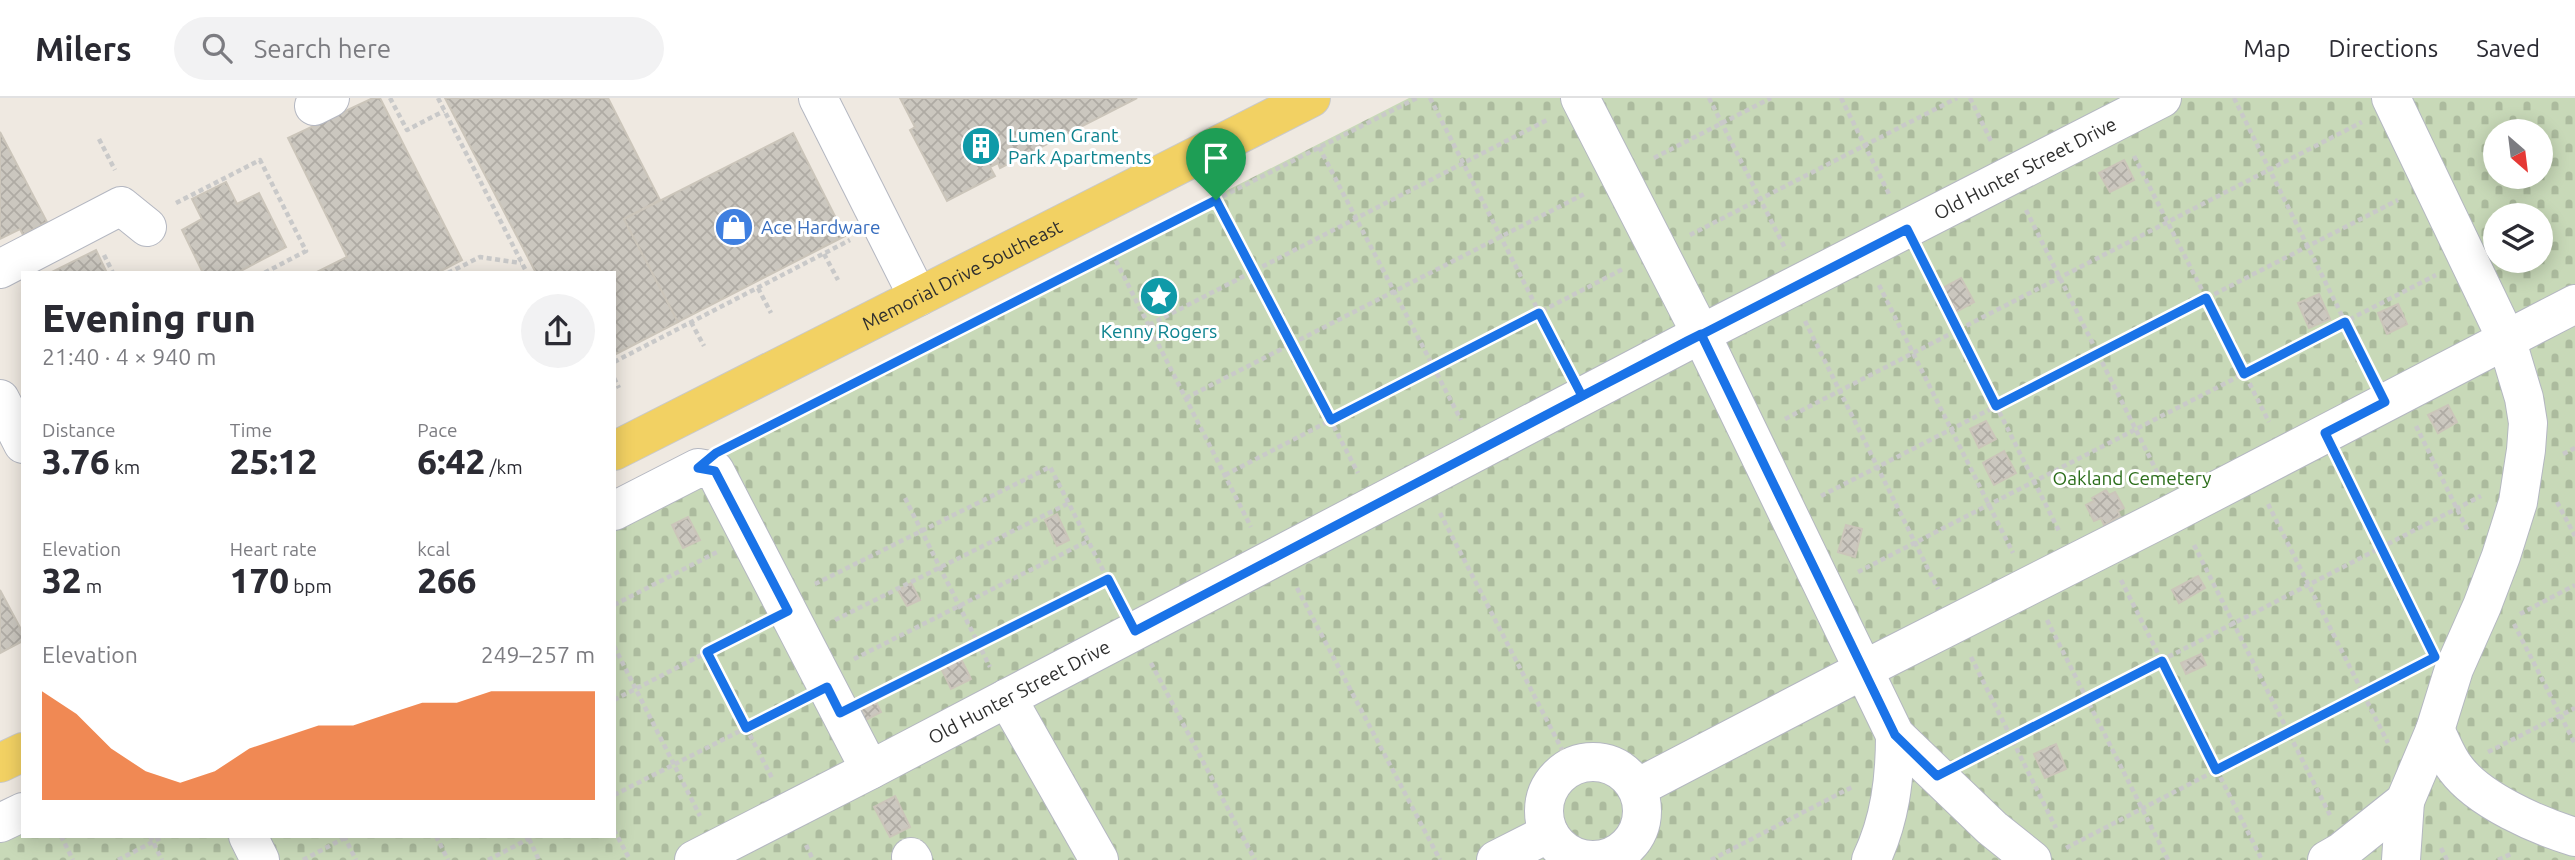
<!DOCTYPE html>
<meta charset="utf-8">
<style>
body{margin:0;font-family:Ubuntu,sans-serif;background:#f2f2f3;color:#2b2b33;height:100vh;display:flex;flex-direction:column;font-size:26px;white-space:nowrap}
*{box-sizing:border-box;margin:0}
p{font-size:23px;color:#7c7c81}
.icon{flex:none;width:38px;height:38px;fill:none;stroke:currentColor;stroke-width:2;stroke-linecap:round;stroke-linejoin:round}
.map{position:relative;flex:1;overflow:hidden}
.details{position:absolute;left:21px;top:173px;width:595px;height:567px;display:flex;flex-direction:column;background:#fff;border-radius:0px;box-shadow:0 4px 18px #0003}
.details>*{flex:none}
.needle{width:46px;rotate:152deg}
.fabs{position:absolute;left:2483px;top:21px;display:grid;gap:14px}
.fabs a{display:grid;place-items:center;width:70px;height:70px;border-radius:50%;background:#fff;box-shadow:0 4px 18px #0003;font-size:35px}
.pin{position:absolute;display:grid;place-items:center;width:60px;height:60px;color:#fff;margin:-72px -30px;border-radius:50% 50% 50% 0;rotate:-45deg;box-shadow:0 0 7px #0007}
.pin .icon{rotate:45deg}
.round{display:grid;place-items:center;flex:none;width:74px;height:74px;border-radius:37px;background:#f2f2f3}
.summary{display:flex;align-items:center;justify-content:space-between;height:119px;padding:0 21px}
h1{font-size:38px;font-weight:800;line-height:52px}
.figures{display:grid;grid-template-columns:repeat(3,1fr);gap:10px;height:119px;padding:7px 21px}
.figures div{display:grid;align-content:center}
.figures b{font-size:35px;font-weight:800}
.figures small{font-size:19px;font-weight:400}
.figures p{font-size:19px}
.chart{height:196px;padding:14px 21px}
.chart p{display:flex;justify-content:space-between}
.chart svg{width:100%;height:126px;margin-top:7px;fill:#ea580c;opacity:.7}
header{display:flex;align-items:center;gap:42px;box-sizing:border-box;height:98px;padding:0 35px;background:#fff;border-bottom:2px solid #e1e1e2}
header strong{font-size:33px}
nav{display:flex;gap:38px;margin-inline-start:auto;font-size:24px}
.search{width:490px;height:63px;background:#f2f2f3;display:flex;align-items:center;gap:18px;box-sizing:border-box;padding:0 24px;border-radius:38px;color:#7c7c81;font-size:26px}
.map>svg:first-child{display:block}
.cemetery{fill:url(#cemetery-stones);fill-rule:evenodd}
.building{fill:url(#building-cross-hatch);stroke:#cbc5ba;stroke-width:2}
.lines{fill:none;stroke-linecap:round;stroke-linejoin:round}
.minor-casing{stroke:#b4b7c1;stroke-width:40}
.major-casing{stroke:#c9c9c9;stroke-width:40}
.path{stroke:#c9c9c9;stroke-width:4.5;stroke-dasharray:5 3.5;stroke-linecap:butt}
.minor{stroke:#fff;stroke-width:38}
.major{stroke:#f2d163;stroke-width:38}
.route-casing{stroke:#fff;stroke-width:14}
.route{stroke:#1a73e8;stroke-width:9}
.labels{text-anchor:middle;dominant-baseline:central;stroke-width:6;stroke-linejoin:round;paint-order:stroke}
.culture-label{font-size:19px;fill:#0d838f;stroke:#fff;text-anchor:start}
.street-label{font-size:19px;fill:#2e2e2e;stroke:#fff}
.shop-label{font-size:19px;fill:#366cbe;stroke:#fff;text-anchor:start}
.park-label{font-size:19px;fill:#2c6e1b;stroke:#fff}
</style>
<header>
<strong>Milers</strong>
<div class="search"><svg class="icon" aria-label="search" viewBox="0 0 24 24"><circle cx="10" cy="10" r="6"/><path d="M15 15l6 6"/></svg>Search here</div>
<nav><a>Map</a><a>Directions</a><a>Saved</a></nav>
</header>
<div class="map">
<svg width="2575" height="762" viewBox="0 0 2575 762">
<defs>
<pattern id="cemetery-stones" width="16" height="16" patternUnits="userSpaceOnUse" patternTransform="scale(1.75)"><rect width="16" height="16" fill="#c8d9b8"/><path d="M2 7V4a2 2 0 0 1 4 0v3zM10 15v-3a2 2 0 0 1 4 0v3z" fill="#acbb9e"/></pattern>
<pattern id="building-cross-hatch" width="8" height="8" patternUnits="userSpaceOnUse" patternTransform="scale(1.75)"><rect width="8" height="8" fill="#cbc7bf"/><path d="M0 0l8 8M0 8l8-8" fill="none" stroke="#afaba4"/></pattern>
</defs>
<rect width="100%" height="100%" fill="#efe9e1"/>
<path class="cemetery" d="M1409 0H2575V762H0V717L23 706V738H614V404ZM2496 33H2541V79H2496ZM2496 117H2541V163H2496Z"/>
<g class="building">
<path d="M373 0H380L462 162 437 175H315L347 159 288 40Z"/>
<path d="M445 0H608L660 102 624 121 678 224 614 257V175H536Z"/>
<path d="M900 0H1137L1000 70 998 65 990 69 995 78 947 103 910 32 915 29Z"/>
<path d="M0 34 47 124 23 137 20 131 0 141Z"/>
<path d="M793 35 845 138 678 224 624 121Z"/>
<path d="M2124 62 2134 82 2110 94 2099 75Z"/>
<path d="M226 84 237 106 259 95 286 149 237 175H203L182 132 202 121 192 101Z"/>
<path d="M96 152 107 175H50Z"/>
<path d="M1961 180 1974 204 1956 214 1943 190Z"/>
<path d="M2319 196 2330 221 2309 230 2298 205Z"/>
<path d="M2398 206 2407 226 2387 236 2378 215Z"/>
<path d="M2448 307 2457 324 2438 335 2428 317Z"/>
<path d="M1986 323 1996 341 1979 350 1970 331Z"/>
<path d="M2004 353 2016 375 1994 387 1983 365Z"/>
<path d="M2106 392 2109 397 2115 394 2124 410 2118 413 2120 418 2104 427 2101 420 2094 423 2086 407 2094 403 2092 400Z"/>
<path d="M1057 416 1069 442 1057 448 1045 422Z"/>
<path d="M688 419 700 442 683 450 672 427Z"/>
<path d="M1846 427 1862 431 1855 459 1838 454Z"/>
<path d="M2198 478 2205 490 2179 505 2172 492Z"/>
<path d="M911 485 920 502 907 508 898 492Z"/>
<path d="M0 492 23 535V543L0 555Z"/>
<path d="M2201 556 2206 567 2186 576 2181 565Z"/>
<path d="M961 561 971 581 951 591 941 570Z"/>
<path d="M874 600 881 614 862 624 854 611Z"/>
<path d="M2056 646 2066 671 2045 680 2034 656Z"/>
<path d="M895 698 910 729 890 739 874 709Z"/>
</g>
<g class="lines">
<g class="minor-casing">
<g id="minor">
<path d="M818 0 918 199"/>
<path d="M1580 0 1701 236 1895 637 1992 730 2032 762"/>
<path d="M314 8 330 0"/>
<path d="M0 171 121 108 147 129"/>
<path d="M0 301 23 346"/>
<path d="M614 413 698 370 715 373 870 672"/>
<path d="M1007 600 1099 762"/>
<path d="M2435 632C2442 645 2447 660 2456 671 2479 702 2538 728 2575 739"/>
<circle cx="1593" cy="713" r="49"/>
<path d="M1637 690 1863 572 2169 417 2575 206"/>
<path d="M0 725 23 714"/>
<path d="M248 738 260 762"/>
<path d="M911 759 913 762"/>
<path id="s1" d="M694 762 870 672 1701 236 2162 0"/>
<path d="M1496 762 1549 735"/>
<path d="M1871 762C1890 722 1895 681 1895 637"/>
<path d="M2327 762 2341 754 2405 703 2435 632 2454 571 2482 508 2501 458 2518 404 2526 352 2528 325 2524 300 2506 240 2391 0"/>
<path d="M2401 762 2405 703"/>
</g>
</g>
<g class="major-casing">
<g id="major">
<path id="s2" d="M614 353 1311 0"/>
<path d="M0 665 23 654"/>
</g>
</g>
<g class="path">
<path d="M390 0 407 32 444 13"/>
<path d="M438 0 527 175"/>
<path d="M1430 0 1565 265"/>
<path d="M1709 0 1786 152"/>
<path d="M1841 0 1890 98"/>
<path d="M1970 0 1992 45"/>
<path d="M2234 0 2369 272"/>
<path d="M99 41 115 72"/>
<path d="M1319 49 1461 322"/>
<path d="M2134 58 2269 324"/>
<path d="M1654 60 1771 0"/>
<path d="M1216 102 1358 375"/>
<path d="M176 105 260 62 306 153 264 175"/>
<path d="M2026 112 2160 380"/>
<path d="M1690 137 1957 0"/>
<path d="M1112 155 1251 429"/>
<path d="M824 156 838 182"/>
<path d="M104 157 113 175"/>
<path d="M1923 162 2059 433"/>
<path d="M448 175 480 159 521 165"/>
<path d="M1879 187 2013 455"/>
<path d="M758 190 771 215"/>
<path d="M1805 223 1938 491"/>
<path d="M691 224 704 248"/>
<path d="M1149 227 1549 21"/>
<path d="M614 264 850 142"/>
<path d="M614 280 619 290"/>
<path d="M1186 300 1586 95"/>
<path d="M1785 321 2362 24"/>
<path d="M2416 328 2468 433"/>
<path d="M737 344 1417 0"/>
<path d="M2563 356 2575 350"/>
<path d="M2342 368 2425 540"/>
<path d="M1225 377 1625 170"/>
<path d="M1821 398 2398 102"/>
<path d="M905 400 990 569"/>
<path d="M2557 404 2575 438"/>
<path d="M2268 406 2388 645"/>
<path d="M1440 415 1571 669"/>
<path d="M2194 447 2330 717"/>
<path d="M1858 474 2436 177"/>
<path d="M2121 482 2262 762"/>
<path d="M815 486 1050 369 1118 501"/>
<path d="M1297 490 1440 762"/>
<path d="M614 507 717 454"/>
<path d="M2520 516 2575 487"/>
<path d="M835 522 1069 405"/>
<path d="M2047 522 2168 762"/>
<path d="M2514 526 2575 646"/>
<path d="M614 548 700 718"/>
<path d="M707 554 772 680"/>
<path d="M1971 559 2056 730"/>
<path d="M854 561 1088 443"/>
<path d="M1151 565 1255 762"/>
<path d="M874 598 1108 481"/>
<path d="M614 602 756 529"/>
<path d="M2488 654 2575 610"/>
<path d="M1972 660 2481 398"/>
<path d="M614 697 795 605"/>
<path d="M614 732 630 762"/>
<path d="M61 738 73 762"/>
<path d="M150 738 162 762"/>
<path d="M344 738 356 762"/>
<path d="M436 738 448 762"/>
<path d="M529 741 539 762"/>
<path d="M806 747 813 762"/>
<path d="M2066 750 2416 569"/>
<path d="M2441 750 2447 762"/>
<path d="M1615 757 1618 762"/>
<path d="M118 762 164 738"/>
<path d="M303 762 348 738"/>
<path d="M488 762 534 738"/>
<path d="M1711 762 1854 688"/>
<path d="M2498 762 2513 755"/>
</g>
<use href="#minor" class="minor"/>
<use href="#major" class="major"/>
</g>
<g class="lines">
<g class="route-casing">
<path id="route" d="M1216 102 716 355 698 370 715 373 788 513 707 554 746 630 827 589 840 615 1108 481 1135 533 1687 243 1701 236 1895 637 1937 678 2162 563 2216 672 2435 559 2325 335 2385 304 2345 224 2244 276 2206 200 1996 308 1907 131 1582 298 1539 215 1331 322 1216 102"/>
</g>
<use href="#route" class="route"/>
</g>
<defs>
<g id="building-disc" transform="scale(2.0125)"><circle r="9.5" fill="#0f9aa8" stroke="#fff"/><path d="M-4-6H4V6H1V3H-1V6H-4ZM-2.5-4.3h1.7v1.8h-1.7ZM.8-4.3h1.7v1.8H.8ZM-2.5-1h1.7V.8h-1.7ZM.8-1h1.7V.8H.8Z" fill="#fff"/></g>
<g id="shop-disc" transform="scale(2.0125)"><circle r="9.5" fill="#3f7fe0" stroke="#fff"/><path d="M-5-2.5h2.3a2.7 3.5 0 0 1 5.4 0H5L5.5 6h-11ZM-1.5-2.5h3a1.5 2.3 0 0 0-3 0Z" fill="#fff"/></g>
<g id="sight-disc" transform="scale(2.0125)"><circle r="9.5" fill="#0f9aa8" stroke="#fff"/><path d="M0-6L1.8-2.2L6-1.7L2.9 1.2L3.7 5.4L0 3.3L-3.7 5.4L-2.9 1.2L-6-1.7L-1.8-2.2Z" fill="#fff"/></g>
</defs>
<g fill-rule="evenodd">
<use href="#building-disc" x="981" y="48"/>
<use href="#shop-disc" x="734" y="129"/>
<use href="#sight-disc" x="1159" y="198"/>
</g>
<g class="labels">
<g class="culture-label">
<text x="1008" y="37">Lumen Grant<tspan x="1008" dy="22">Park Apartments</tspan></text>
<text x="1159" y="233" text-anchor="middle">Kenny Rogers</text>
</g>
<g class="street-label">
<text stroke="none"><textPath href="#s1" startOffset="1500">Old Hunter Street Drive</textPath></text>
<text stroke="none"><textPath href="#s2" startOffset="390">Memorial Drive Southeast</textPath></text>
<text stroke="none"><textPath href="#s1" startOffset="366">Old Hunter Street Drive</textPath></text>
</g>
<g class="shop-label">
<text x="761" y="129">Ace Hardware</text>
</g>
<g class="park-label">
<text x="2132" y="380">Oakland Cemetery</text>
</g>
</g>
</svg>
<div class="fabs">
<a><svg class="needle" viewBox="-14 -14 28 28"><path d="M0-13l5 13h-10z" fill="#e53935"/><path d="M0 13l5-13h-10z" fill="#7c7c81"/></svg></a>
<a><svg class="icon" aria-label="layers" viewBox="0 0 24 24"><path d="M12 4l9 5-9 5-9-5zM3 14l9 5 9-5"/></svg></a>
</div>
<div class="pin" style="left:1216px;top:102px;background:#1e9e55"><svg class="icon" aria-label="arrive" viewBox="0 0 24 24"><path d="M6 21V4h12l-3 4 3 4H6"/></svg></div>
<section class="details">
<div class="summary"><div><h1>Evening run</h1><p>21:40 · 4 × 940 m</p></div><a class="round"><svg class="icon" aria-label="share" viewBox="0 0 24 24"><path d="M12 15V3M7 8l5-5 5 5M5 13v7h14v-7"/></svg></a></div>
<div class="figures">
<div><p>Distance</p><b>3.76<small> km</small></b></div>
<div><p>Time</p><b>25:12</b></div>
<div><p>Pace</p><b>6:42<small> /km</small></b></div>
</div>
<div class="figures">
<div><p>Elevation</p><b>32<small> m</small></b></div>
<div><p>Heart rate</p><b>170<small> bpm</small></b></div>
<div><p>kcal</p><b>266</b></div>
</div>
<div class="chart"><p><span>Elevation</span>249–257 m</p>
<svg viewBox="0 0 160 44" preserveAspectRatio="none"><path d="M0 44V6L10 14L20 26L30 34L40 38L50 34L60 26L70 22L80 18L90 18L100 14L110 10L120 10L130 6L140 6L150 6L160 6V44z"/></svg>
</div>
</section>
</div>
